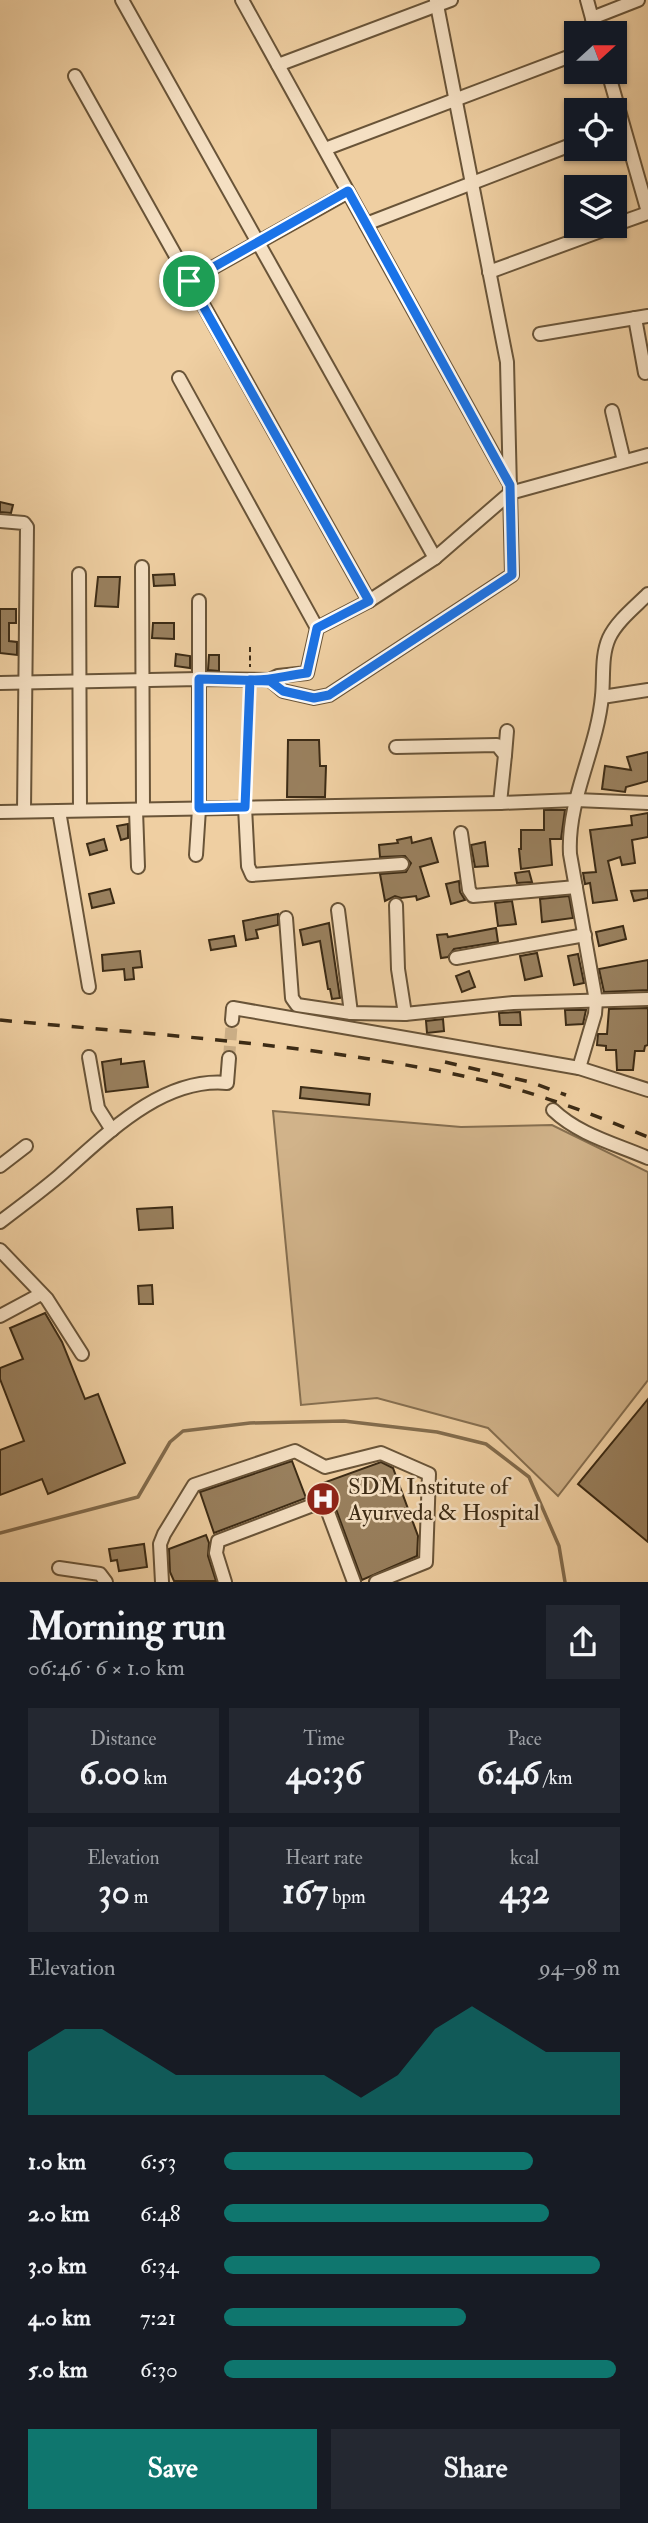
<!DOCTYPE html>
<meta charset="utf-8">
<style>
body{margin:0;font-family:"IM FELL Double Pica",serif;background:#242831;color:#f1f3f6;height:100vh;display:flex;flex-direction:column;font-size:26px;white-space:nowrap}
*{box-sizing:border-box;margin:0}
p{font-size:23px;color:#9ea1a6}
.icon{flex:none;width:38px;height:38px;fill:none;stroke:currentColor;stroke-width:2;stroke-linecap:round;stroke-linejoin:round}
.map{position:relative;height:1582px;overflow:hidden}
.side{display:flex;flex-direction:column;background:#171b24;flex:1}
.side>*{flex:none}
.needle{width:46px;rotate:69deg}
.buttons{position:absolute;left:564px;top:21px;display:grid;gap:14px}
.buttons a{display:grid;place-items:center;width:63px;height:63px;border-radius:0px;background:#171b24;box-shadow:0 2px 5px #0004;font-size:35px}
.pin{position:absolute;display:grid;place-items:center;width:60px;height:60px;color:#fff;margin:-30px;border:4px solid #fff;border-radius:50%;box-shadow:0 2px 7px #0007}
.round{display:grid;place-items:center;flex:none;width:74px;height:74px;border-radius:0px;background:#242831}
.head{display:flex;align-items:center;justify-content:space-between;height:119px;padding:0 28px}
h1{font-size:38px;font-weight:800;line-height:52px}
.metrics{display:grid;grid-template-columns:repeat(3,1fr);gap:10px;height:119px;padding:7px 28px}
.metrics div{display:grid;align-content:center;border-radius:0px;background:#242831;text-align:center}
.metrics b{font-size:35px;font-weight:800}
.metrics small{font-size:19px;font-weight:400}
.metrics p{font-size:19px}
.chart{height:196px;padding:14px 28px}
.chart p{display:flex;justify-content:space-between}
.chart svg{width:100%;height:126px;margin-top:7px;fill:#0f766e;opacity:.7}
.action{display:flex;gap:14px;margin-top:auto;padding:14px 28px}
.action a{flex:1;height:80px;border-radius:0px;background:#0f766e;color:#fff;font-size:28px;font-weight:800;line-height:80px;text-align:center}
.action a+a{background:#242831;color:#f1f3f6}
ul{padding:0 28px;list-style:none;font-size:23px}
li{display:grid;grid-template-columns:112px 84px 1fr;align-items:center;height:52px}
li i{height:18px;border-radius:9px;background:#0f766e}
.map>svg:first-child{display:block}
.green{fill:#d1b38a;stroke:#866f50;stroke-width:2}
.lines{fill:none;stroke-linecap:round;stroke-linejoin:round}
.stream{stroke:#836c4d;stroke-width:3.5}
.building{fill:#99805e;stroke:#3c2b15;stroke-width:2}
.minor-tunnel{stroke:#cbae86;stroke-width:12;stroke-dasharray:12 6;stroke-linecap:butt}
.minor-casing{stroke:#695438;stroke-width:16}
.path{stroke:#3c2b15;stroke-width:2;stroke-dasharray:5 3.5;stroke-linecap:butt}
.minor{stroke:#f5e0c3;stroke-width:12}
.rail{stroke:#3c2b15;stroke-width:3.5;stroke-dasharray:12 12;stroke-linecap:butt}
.route-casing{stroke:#fff;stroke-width:14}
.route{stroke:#1a73e8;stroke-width:9}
.labels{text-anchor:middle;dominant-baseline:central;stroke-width:5;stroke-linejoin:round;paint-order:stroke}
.poi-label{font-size:23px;fill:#3c2b15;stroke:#f5e0c3;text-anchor:start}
</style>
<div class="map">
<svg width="648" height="1582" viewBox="0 0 648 1582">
<rect width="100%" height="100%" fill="#efcfa2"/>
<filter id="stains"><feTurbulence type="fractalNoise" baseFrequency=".00286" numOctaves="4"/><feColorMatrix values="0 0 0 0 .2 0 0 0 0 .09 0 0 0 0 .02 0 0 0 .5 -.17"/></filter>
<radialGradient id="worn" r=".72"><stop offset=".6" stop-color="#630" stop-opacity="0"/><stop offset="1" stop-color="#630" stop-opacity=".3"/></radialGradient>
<path class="green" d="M273 1111 461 1127 552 1125 648 1172V1380L558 1496 488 1428 377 1398 301 1405Z"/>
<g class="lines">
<path class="stream" d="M0 1533 138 1497 170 1442 183 1431 250 1423 344 1421 437 1432 486 1444 529 1477 559 1546 565 1582"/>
</g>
<g class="building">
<path d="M0 502 13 505 11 513 0 512Z"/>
<path d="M174 574 175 585 154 586 153 575Z"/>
<path d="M98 577H120L118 607 95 606Z"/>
<path d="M0 609H16V623H9V641L17 642V655L0 653Z"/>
<path d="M153 623H174V639L152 638Z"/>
<path d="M176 654 190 656V668L175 666Z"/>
<path d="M209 655H219V671L208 670Z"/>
<path d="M288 740H319L320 766H326L325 797H287Z"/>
<path d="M648 752V781L626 787 625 792 602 789 605 766 631 770 627 757Z"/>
<path d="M544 810H565L561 839H550L552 865 521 869 519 849H521V830H544Z"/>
<path d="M648 813V837L632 840 635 863 622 865 620 857 608 861 617 900 593 903 590 883 585 884 583 873 596 872 590 830 632 825 631 816Z"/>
<path d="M128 824V838L121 840 117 826Z"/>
<path d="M411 837 412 843 431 838 438 862 420 867 429 896 417 900 416 896 401 898 395 896 385 901 380 874 406 872 411 863 405 856 380 857 379 845 398 843 397 840Z"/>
<path d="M104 839 107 850 90 855 87 844Z"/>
<path d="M485 842 488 866 475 867 471 845Z"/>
<path d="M529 871 532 882 517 883 515 873Z"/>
<path d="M459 881 460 892 465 900 451 904 446 884Z"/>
<path d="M110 889 114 903 92 908 89 894Z"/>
<path d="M648 890V898L634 901 631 891Z"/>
<path d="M569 896 573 918 542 922 540 899Z"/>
<path d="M512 901 516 924 498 926 495 903Z"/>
<path d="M278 914V925L256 930 258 938 246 940 243 921Z"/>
<path d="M329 923 340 998 332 999 330 989H328L320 941 303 945 300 930Z"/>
<path d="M623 926 626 939 599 946 596 932Z"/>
<path d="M496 928 498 942 454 949 448 957 441 958 437 935 447 934 448 937Z"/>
<path d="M234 936 236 946 211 950 209 940Z"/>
<path d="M140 951 142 967 133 968 134 979 125 980 124 969 103 971 102 955Z"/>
<path d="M537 953 542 976 525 980 520 956Z"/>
<path d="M578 954 584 983 574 985 568 956Z"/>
<path d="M648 960V990L604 992 599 969Z"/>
<path d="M469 971 475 987 462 992 456 976Z"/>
<path d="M648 1008V1045L645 1046 644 1051H635L633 1070H617L616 1050H606V1046L597 1045 598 1034H607L609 1009Z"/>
<path d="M565 1010H586L583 1024 566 1025Z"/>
<path d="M520 1012 521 1025H500L499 1013Z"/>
<path d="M443 1019 444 1031 427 1033 426 1021Z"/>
<path d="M121 1059V1064L144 1061 148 1087 106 1092 102 1062Z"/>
<path d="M301 1087 370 1094 369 1105 300 1098Z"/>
<path d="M172 1207 173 1228 139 1230 137 1209Z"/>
<path d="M152 1285 153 1304H139L138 1286Z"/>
<path d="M45 1313 62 1342 85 1399 98 1394 125 1463 48 1494 42 1479 0 1495V1450L24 1441 0 1379V1368L23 1359 10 1328Z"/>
<path d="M648 1399V1542L578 1484Z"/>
<path d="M292 1461 306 1498 214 1533 200 1492Z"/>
<path d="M381 1462 393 1468 418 1536 417 1556 362 1580 333 1501 328 1496 323 1483Z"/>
<path d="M206 1535 209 1543 208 1556 216 1581H174L170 1572 169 1549Z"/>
<path d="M144 1544 147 1567 119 1571 117 1560 111 1561 109 1549Z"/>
</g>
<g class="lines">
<path class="minor-tunnel" d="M229 1058 232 1020"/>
<g class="minor-casing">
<g id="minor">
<path d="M122 0 435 558"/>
<path d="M242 0 508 481"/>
<path d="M587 0 596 33"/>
<path d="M592 18 638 0"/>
<path d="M278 65 451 0"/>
<path d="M608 72 648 212"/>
<path d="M75 76 369 601"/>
<path d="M325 149 576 54"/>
<path d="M366 224 576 143"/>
<path d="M614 225 648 213"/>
<path d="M489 272 614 226"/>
<path d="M189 281 348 192"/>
<path d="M635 318 645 373"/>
<path d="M540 334 648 316"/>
<path d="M179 378 317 628"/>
<path d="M612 411 624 461"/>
<path d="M0 521 24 523 27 527 24 811"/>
<path d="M142 567 143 809"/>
<path d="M79 574 80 810"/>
<path d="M270 680 278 676 307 673 317 628 369 601 435 558 510 493 648 455"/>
<path d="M0 683 199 679 270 680 283 691 314 698 329 695 512 575 507 362 436 0"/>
<path d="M602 697 648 690"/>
<path d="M396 747 497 745 505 755 500 803"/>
<path d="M505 755 507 731"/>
<path d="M245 807 248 866 252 875 402 864"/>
<path d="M136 810 138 867"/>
<path d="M59 811 89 987"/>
<path d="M0 812 500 803 576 800 648 803"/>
<path d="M461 833 469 890 473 896 576 887"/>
<path d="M196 855 199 809V601"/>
<path d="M396 905 398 969 405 1014"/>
<path d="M338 910 351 1013"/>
<path d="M286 918 292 998 297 1005 351 1013 405 1014 513 1003 648 999"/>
<path d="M456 958 585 935"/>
<path d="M232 1020 233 1008 579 1068 648 1090"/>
<path d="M89 1057 98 1108 112 1130"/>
<path d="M579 1068 595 1014 596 1001 570 854C567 800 597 750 602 696 604 677 601 656 609 638 617 621 635 607 648 594"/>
<path d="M553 1110C579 1135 616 1144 648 1158"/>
<path d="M0 1166 26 1146"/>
<path d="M0 1222C20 1207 40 1192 59 1176 105 1136 161 1077 227 1083L229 1058"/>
<path d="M0 1250 47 1299 82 1354"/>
<path d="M0 1316 41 1294"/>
<path d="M59 1568 100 1574 106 1582"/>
<path d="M162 1582 160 1544 164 1534 194 1485 295 1451 325 1467 381 1453 429 1474 426 1562 376 1582"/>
<path d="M225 1582 216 1553 218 1541 321 1502 325 1504 354 1582"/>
</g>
</g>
<g class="path">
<path d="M250 647V667"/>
<path d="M245 796 250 694"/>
</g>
<use href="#minor" class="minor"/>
<g class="rail">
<path d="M0 1020C156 1035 314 1044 468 1077 530 1090 590 1113 648 1137"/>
<path d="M445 1062 530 1082 566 1095"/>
</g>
</g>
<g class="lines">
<g class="route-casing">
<path id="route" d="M189 281 369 601 317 628 307 673C287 675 270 681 250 680L245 807 199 808V679L270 681 283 691 314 698 329 695 512 575 510 485 348 191 189 281"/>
</g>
<use href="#route" class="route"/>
</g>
<defs>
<g id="hospital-disc" transform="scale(1.75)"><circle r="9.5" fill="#8f2418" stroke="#f5e0c3"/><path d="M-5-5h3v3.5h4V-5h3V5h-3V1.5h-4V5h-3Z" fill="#fff"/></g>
</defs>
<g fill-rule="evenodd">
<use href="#hospital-disc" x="323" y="1499"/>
</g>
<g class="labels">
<g class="poi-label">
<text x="348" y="1486">SDM Institute of<tspan x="348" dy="26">Ayurveda &amp; Hospital</tspan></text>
</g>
</g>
<rect width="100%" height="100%" filter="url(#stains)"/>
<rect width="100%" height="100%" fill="url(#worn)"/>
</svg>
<div class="buttons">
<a><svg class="needle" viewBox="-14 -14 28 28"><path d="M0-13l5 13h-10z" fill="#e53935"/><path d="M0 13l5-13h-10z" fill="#9ea1a6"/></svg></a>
<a><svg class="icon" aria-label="locate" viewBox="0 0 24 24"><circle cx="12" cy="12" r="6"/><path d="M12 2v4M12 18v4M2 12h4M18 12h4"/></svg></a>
<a><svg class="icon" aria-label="layers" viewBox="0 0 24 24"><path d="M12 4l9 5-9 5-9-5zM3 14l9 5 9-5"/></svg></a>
</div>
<div class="pin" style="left:189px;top:281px;background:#1e9e55"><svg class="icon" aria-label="arrive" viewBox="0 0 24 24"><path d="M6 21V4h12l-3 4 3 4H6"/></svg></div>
</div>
<section class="side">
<div class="head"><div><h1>Morning run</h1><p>06:46 · 6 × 1.0 km</p></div><a class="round"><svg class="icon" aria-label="share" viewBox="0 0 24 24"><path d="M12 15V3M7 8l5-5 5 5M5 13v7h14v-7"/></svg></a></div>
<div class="metrics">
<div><p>Distance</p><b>6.00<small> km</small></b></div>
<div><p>Time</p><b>40:36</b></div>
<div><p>Pace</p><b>6:46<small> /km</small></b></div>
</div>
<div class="metrics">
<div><p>Elevation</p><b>30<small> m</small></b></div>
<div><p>Heart rate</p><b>167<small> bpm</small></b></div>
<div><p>kcal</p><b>432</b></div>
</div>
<div class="chart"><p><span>Elevation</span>94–98 m</p>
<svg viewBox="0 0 160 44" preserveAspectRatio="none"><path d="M0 44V22L10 14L20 14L30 22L40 30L50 30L60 30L70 30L80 30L90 38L100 30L110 14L120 6L130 14L140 22L150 22L160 22V44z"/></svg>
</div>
<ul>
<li><b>1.0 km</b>6:53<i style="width:78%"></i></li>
<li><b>2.0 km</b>6:48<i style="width:82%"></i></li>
<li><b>3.0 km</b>6:34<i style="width:95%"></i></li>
<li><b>4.0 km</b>7:21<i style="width:61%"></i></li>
<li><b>5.0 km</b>6:30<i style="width:99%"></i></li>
</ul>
<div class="action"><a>Save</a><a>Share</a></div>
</section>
